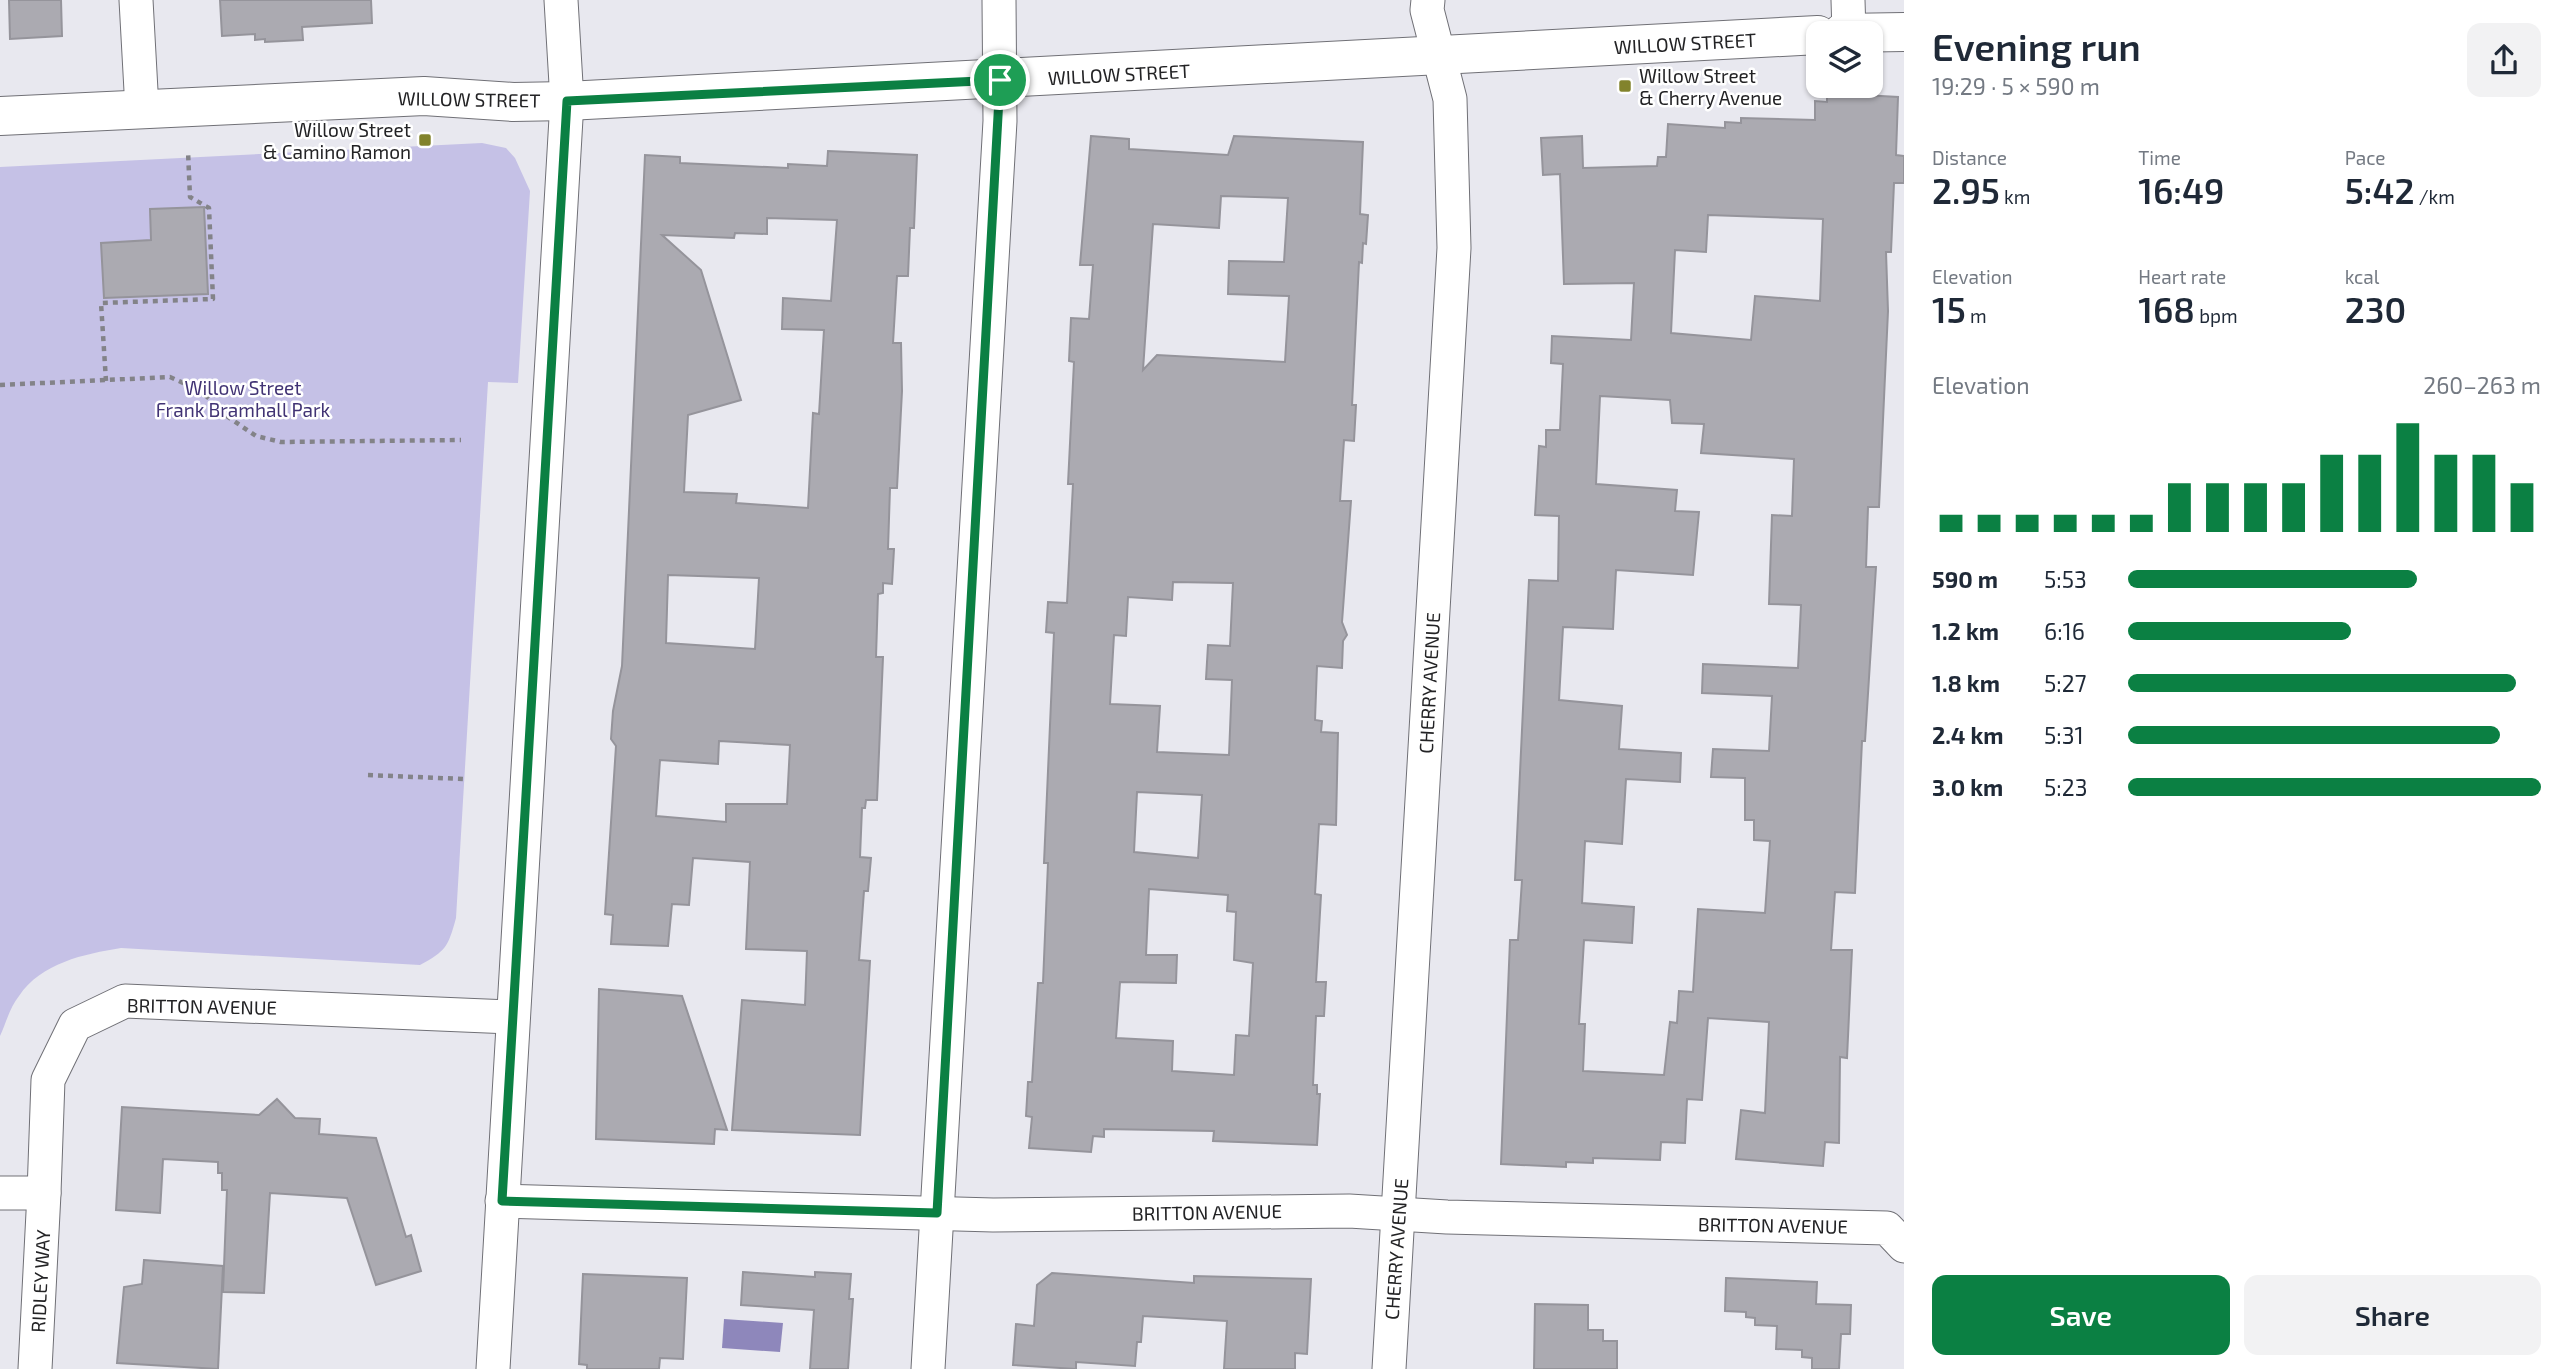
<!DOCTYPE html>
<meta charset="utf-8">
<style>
body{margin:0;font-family:"Exo 2",sans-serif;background:#f2f2f3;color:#1f2937;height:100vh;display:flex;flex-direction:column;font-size:26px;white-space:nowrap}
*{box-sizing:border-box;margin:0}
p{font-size:23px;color:#747a83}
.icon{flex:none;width:38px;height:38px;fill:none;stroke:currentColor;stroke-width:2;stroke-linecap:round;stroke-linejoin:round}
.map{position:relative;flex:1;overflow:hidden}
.side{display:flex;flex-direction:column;background:#fff;width:665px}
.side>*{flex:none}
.controls{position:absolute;left:1806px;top:21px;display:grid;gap:14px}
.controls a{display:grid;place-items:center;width:77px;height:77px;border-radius:14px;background:#fff;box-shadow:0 2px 5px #0004;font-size:35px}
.pin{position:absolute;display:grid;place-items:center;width:60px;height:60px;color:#fff;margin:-30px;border:4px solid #fff;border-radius:50%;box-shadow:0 2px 7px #0007}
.round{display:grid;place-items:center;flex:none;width:74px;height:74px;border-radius:14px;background:#f2f2f3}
.headline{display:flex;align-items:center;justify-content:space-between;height:119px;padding:0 28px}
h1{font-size:38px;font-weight:600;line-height:52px}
.metrics{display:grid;grid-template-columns:repeat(3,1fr);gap:10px;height:119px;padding:7px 28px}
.metrics div{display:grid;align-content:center}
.metrics b{font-size:35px;font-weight:600}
.metrics small{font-size:19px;font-weight:400}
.metrics p{font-size:19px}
.chart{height:196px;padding:14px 28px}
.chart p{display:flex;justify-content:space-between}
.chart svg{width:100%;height:126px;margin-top:7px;stroke:#0b8043;stroke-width:6}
.button{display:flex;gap:14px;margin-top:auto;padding:14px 28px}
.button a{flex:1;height:80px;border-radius:14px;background:#0b8043;color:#fff;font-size:28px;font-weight:600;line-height:80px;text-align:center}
.button a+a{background:#f2f2f3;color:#1f2937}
ul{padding:0 28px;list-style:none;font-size:23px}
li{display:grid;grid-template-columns:112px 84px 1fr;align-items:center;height:52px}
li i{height:18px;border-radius:9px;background:#0b8043}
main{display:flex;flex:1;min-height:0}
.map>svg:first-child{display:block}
.green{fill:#c5c1e6}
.water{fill:#8e87bb}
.building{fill:#abaab1;stroke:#95949b;stroke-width:2;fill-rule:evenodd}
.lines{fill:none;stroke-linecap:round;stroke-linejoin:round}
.street-casing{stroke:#707076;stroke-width:35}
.secondary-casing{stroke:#707076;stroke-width:40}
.path{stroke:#838388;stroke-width:4.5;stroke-dasharray:5 5;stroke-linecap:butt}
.street{stroke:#fff;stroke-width:33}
.secondary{stroke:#fff;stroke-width:38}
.route-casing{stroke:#fff;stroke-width:14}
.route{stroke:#0b8043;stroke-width:9}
.poi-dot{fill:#82832c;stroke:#fff;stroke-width:2.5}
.labels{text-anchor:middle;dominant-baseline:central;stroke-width:5;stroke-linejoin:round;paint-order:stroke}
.street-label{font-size:19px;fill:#232325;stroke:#fff}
.poi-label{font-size:19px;fill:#232325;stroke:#fff;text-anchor:start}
.park-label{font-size:19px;fill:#413374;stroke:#fff}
</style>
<main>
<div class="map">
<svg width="1904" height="1369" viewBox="0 0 1904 1369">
<rect width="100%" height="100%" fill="#e8e8ef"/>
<path class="green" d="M482 143 506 148 515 158 530 191 518 383 488 382 456 918C448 947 446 951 420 965L121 948C84 954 41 963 19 996 10 1007 6 1023 0 1036V167Z"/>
<path class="water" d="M724 1319 783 1323 780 1352 722 1348Z"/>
<g class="building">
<path d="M9 0H61L62 36 10 39Z"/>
<path d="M220 0H371L372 23 302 27 303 40 265 42V39L255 40V34L222 36Z"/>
<path d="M1827 93 1898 97 1896 155 1904 156V183H1894L1891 252H1886L1888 311 1879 507H1868L1866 567H1876L1865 741H1862L1855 893 1835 892 1831 950H1852L1847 1058 1840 1057 1839 1143 1825 1142 1823 1166 1736 1159 1741 1110 1765 1113 1769 1022 1708 1018 1702 1100 1687 1099 1685 1143 1661 1142 1660 1160 1593 1158V1163L1566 1162V1167L1501 1164 1510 940H1518L1522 880H1515L1529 580 1558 581 1559 516 1535 515 1539 446 1546 447V430H1560L1563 364 1551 363 1552 336 1631 340 1634 283 1564 284 1560 174 1543 175 1541 138 1582 136 1583 168 1657 166 1658 157H1666L1668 124 1725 128V122L1741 123V118L1815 120V101L1827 102ZM1708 215 1823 219 1820 301 1755 296 1751 340 1671 333 1675 250 1706 252ZM1600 396 1670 400 1672 423 1704 424 1701 453 1794 459 1792 516 1772 515 1769 604 1801 605 1798 668 1703 664 1702 693 1772 696 1769 751 1713 749 1711 777 1745 778V820H1754V840L1770 841 1765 913 1698 909 1693 992 1679 991 1677 1023 1670 1022 1664 1075 1583 1071 1585 1024H1579L1584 940 1632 943 1634 907 1582 903 1585 841 1622 844 1626 779 1680 782 1681 753 1619 749 1622 706 1559 700 1563 627 1613 629 1616 570 1693 575 1699 512 1675 511 1677 490 1596 484Z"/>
<path d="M1091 136 1129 139V149L1228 155 1234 136 1363 142 1360 214 1368 215 1366 244 1363 243 1362 263 1359 262 1352 405H1356L1354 441 1344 440 1340 501H1351L1342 622 1347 635 1343 641 1342 668 1317 666 1315 720 1322 721 1321 732 1338 733 1336 825 1319 824 1315 894 1321 895 1316 982H1326L1324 1016H1316L1313 1085H1317V1094H1320L1317 1145 1213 1141 1214 1131 1104 1129V1137L1093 1136 1091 1152 1029 1148 1032 1117 1026 1116 1028 1082H1032L1038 983H1043L1048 863H1044L1054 633 1046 632 1048 602 1067 603 1073 484H1068L1074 362 1069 361 1071 318 1089 319 1093 265H1080ZM1221 196 1288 198 1284 262 1229 261 1228 294 1289 296 1285 362 1157 355 1143 370 1153 224 1219 228ZM1173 582 1233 583 1230 646 1208 645 1206 679 1232 680 1229 755 1157 752 1160 706 1110 704 1114 635 1126 636 1128 597 1172 600ZM1137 792 1202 795 1198 858 1134 852ZM1149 889 1228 895 1227 911 1236 912 1234 960 1253 963 1249 1036 1236 1035 1234 1075 1172 1071 1173 1041 1116 1038 1120 982 1176 983 1177 955H1146Z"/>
<path d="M828 151 917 155 914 228H910L908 276H897L893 343H901L902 391 897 488H890L888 549H894L892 584 883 583V593L878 594 876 657H883L877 800H866L865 808H862L860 857 871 858 868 891H864L859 960 870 961 860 1135 732 1130 742 1000 805 1005 807 951 746 949 750 862 693 858 689 905 672 904 668 946 611 944 613 915 605 914 616 746 611 739 613 711 622 666 645 155 680 157V163L788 168V164L827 166ZM767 218 837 220 831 301 783 298 782 329 824 330 819 414 813 413 808 508 736 503 737 494 684 492 688 415 741 400 701 270 662 235 734 238 735 233 767 234ZM668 575 759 578 755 649 666 643ZM719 741 790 745 787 804H726V822L656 816 660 760 718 764Z"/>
<path d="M204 207 208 294 104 298 101 243 151 240 150 209Z"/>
<path d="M599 989 682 996 727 1130 715 1129 714 1144 596 1139Z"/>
<path d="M277 1099 295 1118 320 1119 319 1134 376 1138 406 1237 411 1235 421 1271 376 1285 347 1198 270 1193 264 1293 223 1292 227 1190H222V1173H218V1162L163 1159 160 1213 116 1210 122 1107 259 1115Z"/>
<path d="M144 1260 223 1266 218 1369 117 1363 124 1287 142 1284Z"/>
<path d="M743 1272 815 1277V1272L851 1274 849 1299H853L848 1369H810L814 1310 741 1305Z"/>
<path d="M1052 1273 1194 1283V1276L1311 1279 1307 1354 1295 1353V1369H1224L1227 1321 1143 1316 1141 1342H1137L1135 1366 1076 1362V1369L1013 1365 1016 1324 1034 1326 1037 1285Z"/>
<path d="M583 1274 687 1278 683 1359 660 1358 659 1369H587V1365L579 1364Z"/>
<path d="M1726 1278 1817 1282 1816 1304 1851 1305 1850 1334H1841L1839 1369H1812V1358L1802 1357V1350L1776 1349 1777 1326 1755 1325V1318L1746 1317V1312L1725 1311Z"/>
<path d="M1535 1304 1588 1305V1330H1603V1341H1617V1369H1534Z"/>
</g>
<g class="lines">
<g class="street-casing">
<g id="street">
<path d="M136 0 142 109"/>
<path d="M1848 0 1849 33"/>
<path d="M0 1193H44L48 1080 75 1025 125 1001 511 1017"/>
<path d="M502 1201 993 1215 1349 1211 1447 1217 1887 1228 1904 1246"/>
<path d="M35 1369 44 1193"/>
<path d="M493 1369 567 101 561 0"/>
<path d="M928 1369 1000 121 999 0"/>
<path d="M1389 1369 1454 248 1450 99 1427 10 1428 0"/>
</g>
</g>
<g class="secondary-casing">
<g id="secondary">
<path d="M1842 33 1904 32"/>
<path d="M0 116 424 96 513 102 567 101 1818 35"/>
</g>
</g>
<g class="path">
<path d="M106 381 101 303 213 299 209 208 190 197 188 151"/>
<path d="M0 385 170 377 201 391 228 417 256 436 281 442 461 440"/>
<path d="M368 775 463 779"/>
</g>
<use href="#street" class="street"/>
<use href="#secondary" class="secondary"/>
</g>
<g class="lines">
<g class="route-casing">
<path id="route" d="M1000 80 937 1213 502 1201 567 101Z"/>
</g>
<use href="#route" class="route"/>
</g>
<g class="poi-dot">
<rect x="1618" y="79" width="14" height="14" rx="3.5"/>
<rect x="418" y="133" width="14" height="14" rx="3.5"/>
</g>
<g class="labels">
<g class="street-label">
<text transform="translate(1685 43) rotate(-3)">WILLOW STREET</text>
<text transform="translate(1119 74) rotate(-3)">WILLOW STREET</text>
<text transform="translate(469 99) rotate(1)">WILLOW STREET</text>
<text transform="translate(1429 683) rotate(-87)">CHERRY AVENUE</text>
<text transform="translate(202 1006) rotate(1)">BRITTON AVENUE</text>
<text transform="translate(1207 1212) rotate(-1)">BRITTON AVENUE</text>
<text transform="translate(1773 1225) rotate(1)">BRITTON AVENUE</text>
<text transform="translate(1396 1249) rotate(-86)">CHERRY AVENUE</text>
<text transform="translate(40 1281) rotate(-87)">RIDLEY WAY</text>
</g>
<g class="poi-label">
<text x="1639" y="75">Willow Street<tspan x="1639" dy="22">&amp; Cherry Avenue</tspan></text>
<text x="411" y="129" text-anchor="end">Willow Street<tspan x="411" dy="22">&amp; Camino Ramon</tspan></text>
</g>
<g class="park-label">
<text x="243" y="387">Willow Street<tspan x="243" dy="22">Frank Bramhall Park</tspan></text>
</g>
</g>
</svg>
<div class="controls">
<a><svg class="icon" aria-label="layers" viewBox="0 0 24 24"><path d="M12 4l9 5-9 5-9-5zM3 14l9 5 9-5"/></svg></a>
</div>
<div class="pin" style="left:1000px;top:80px;background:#1e9e55"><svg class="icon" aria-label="arrive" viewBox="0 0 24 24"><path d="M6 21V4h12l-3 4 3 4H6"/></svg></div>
</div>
<section class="side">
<div class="headline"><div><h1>Evening run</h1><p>19:29 · 5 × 590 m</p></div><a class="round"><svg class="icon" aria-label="share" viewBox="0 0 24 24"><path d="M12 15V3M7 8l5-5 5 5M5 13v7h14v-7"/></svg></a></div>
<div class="metrics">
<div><p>Distance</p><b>2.95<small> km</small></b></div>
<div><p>Time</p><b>16:49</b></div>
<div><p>Pace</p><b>5:42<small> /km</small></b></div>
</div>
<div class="metrics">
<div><p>Elevation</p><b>15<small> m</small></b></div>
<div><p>Heart rate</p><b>168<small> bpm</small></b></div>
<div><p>kcal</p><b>230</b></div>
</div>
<div class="chart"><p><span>Elevation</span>260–263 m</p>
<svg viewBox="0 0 160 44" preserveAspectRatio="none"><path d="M5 44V38M15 44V38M25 44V38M35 44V38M45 44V38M55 44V38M65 44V27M75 44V27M85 44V27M95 44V27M105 44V17M115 44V17M125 44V6M135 44V17M145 44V17M155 44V27"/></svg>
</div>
<ul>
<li><b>590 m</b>5:53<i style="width:70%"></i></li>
<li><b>1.2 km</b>6:16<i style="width:54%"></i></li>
<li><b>1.8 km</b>5:27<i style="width:94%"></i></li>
<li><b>2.4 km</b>5:31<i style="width:90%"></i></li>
<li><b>3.0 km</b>5:23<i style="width:100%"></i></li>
</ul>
<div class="button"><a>Save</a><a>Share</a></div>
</section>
</main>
